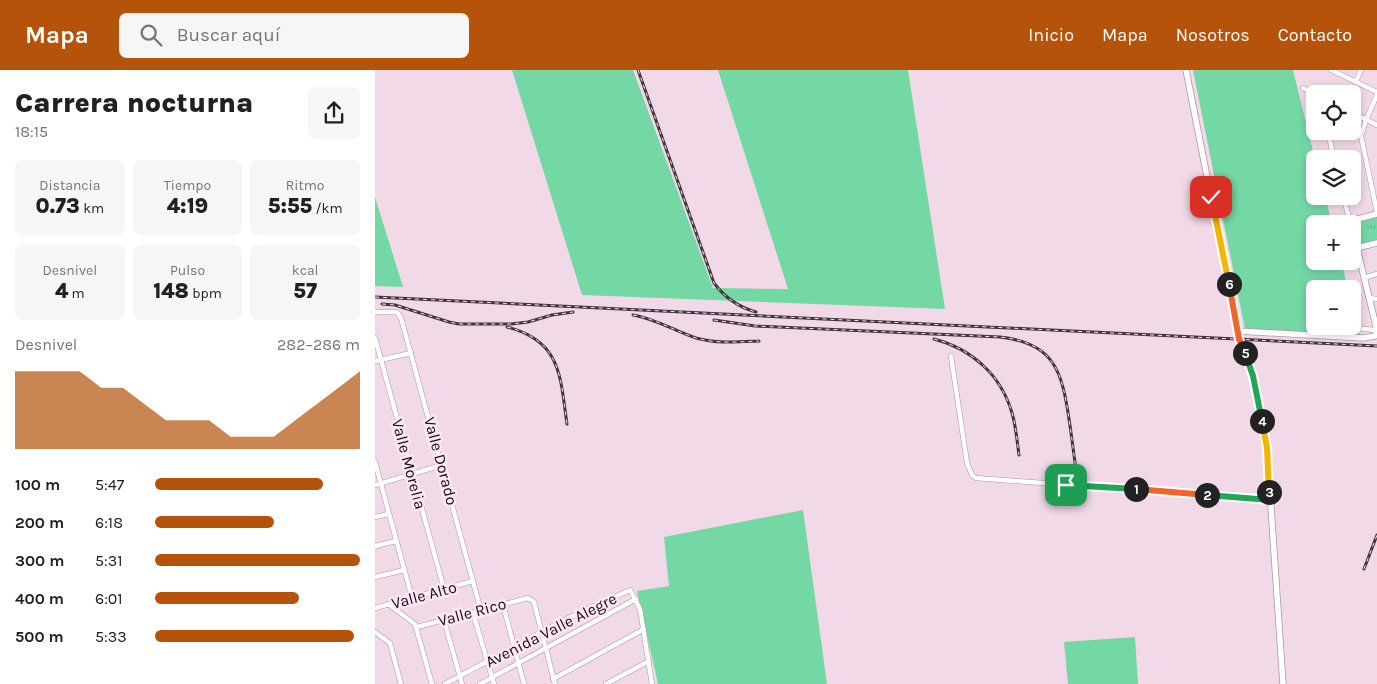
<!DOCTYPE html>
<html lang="es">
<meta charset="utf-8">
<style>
body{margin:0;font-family:Karla,sans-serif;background:#f6f6f6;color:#202124;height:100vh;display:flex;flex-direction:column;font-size:19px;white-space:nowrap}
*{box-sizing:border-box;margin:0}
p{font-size:16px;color:#757577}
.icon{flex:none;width:28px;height:28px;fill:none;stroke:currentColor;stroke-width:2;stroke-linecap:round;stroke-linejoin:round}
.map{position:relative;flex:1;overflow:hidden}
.drawer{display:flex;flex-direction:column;background:#fff;width:375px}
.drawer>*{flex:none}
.buttons{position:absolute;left:931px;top:15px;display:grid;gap:10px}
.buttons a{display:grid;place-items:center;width:55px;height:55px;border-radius:8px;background:#fff;box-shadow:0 2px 8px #0003;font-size:25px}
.pin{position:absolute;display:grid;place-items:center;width:42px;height:42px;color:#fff;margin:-21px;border-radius:10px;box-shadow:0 2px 8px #0006}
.km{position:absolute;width:25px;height:25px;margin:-12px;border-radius:50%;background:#222;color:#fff;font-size:14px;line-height:25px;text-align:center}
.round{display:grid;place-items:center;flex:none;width:52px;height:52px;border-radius:8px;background:#f6f6f6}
.overview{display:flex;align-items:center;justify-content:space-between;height:85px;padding:0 15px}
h1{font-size:28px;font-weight:800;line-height:38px}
.stats{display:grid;grid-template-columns:repeat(3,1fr);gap:8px;height:85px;padding:5px 15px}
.stats div{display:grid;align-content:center;border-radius:8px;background:#f6f6f6;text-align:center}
.stats b{font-size:21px;font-weight:800}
.stats small{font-size:14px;font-weight:400}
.stats p{font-size:14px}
.chart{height:140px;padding:10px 15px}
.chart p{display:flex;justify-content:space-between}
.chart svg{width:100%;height:90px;margin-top:5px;fill:#b45309;opacity:.7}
ul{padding:0 15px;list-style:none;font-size:16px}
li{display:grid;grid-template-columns:80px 60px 1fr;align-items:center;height:38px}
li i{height:12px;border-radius:6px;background:#b45309}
header{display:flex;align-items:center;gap:30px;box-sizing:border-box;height:70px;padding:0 25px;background:#b45309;color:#fff}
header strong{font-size:24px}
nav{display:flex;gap:28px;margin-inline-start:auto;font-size:18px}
.search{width:350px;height:45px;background:#f6f6f6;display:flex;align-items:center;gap:12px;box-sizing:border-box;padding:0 18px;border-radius:8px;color:#757577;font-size:19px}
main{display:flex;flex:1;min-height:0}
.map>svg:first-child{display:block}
.grass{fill:#74d8a5}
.park{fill:url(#park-tufts)}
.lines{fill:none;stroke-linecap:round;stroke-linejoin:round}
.street-casing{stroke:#ac96a4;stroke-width:5.5}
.secondary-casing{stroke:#ac96a4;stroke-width:7}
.street{stroke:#fff;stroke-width:4.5}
.secondary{stroke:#fff;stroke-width:5.5}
.rail-casing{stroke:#3f353c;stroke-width:3}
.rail{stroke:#ffe6f6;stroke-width:1;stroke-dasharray:4;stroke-linecap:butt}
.split-1-casing{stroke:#fff;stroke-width:10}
.split-2-casing{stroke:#fff;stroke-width:10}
.split-3-casing{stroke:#fff;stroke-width:10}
.split-4-casing{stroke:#fff;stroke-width:10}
.split-5-casing{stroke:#fff;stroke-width:10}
.split-6-casing{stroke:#fff;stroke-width:10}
.split-7-casing{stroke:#fff;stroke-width:10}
.split-8-casing{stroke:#fff;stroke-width:10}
.split-1{stroke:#22a559;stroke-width:6}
.split-2{stroke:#f0652b;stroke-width:6}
.split-3{stroke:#22a559;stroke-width:6}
.split-4{stroke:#f5b400;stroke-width:6}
.split-5{stroke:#22a559;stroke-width:6}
.split-6{stroke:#f0652b;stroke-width:6}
.split-7{stroke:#f5b400;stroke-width:6}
.split-8{stroke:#f5b400;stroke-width:6}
.labels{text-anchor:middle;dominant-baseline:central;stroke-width:5;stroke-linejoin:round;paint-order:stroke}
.street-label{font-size:16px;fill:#130c11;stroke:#ffe6f6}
</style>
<header>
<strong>Mapa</strong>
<div class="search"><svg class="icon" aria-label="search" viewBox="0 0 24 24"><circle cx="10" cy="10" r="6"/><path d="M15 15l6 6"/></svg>Buscar aquí</div>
<nav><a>Inicio</a><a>Mapa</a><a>Nosotros</a><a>Contacto</a></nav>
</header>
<main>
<section class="drawer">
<div class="overview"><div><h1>Carrera nocturna</h1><p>18:15</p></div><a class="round"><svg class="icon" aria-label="share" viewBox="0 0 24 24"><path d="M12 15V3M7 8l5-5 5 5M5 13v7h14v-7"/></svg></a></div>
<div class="stats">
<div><p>Distancia</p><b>0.73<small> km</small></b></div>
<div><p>Tiempo</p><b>4:19</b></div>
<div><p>Ritmo</p><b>5:55<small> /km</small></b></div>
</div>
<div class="stats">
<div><p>Desnivel</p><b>4<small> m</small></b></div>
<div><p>Pulso</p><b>148<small> bpm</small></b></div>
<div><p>kcal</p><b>57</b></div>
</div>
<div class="chart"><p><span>Desnivel</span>282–286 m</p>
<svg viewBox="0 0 160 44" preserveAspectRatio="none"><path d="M0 44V6L10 6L20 6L30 6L40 14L50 14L60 22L70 30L80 30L90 30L100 38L110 38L120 38L130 30L140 22L150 14L160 6V44z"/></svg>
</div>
<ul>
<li><b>100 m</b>5:47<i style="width:82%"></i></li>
<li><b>200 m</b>6:18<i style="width:58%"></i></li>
<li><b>300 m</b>5:31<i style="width:100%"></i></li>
<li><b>400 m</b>6:01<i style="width:70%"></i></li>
<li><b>500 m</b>5:33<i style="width:97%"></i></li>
</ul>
</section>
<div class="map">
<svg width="1002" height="614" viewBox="0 0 1002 614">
<defs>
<pattern id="park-tufts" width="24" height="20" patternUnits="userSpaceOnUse" patternTransform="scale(1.25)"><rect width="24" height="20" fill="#74d8a5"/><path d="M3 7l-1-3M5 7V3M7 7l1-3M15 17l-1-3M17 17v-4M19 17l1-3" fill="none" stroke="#64b88d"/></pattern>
</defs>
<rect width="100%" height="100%" fill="#f2d9e8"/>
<g class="grass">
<path d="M137 0H258L338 218 413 219 343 0H533L570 239 207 225Z"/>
<path d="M818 0H918L940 89V126H950L957 154H940V191H966L973 219H940V256H978V235L985 266 870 259Z"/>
<path d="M0 127 28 217 0 216Z"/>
<path d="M428 440 452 614H283L262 521 294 516 289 467Z"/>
<path d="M760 567 763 614H693L689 572Z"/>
</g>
<path class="park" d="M1002 144V173L978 179V154H967Z"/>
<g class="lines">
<g class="street-casing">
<g id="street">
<path d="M956 0 1002 22"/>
<path d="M981 11 986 0"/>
<path d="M928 18 940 24"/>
<path d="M1002 25 991 50 986 66 1002 142"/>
<path d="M978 43 1002 55"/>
<path d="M953 61 959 89"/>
<path d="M967 154 975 151 968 126"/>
<path d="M989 208 1002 204"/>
<path d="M994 228 1002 229"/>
<path d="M0 242H22L26 248 106 541"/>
<path d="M988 259 1002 260"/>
<path d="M0 268 69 519"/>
<path d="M576 286 592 393 597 405 601 408 895 430"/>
<path d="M0 291 36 283"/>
<path d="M0 392 37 528"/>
<path d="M0 415 67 395"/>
<path d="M0 447 13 444"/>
<path d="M0 476 21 471"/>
<path d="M0 507 29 500"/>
<path d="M13 534 40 554 57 614"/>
<path d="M128 535 149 614"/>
<path d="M0 538 98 511"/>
<path d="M98 543 119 614"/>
<path d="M69 550 87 614"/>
<path d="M42 557 153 528 159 532 180 614"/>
<path d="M0 562 15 573 26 614"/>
<path d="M178 609 269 559"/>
<path d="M70 614 191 549 255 520 265 539 277 614"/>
<path d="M105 614 261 529"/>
<path d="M231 614 274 591"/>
</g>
</g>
<g class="secondary-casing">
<g id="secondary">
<path d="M811 0 864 269 879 306 892 378 908 614"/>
<path d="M975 154V151L1002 144"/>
<path d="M982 178 1002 173"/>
<path d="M863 261 988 268 1000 266 1002 260 978 162"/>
</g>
</g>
<use href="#street" class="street"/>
<use href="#secondary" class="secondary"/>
<g class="rail-casing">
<g id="rail">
<path d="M263 0 339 213C350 228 363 237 381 242"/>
<path d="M0 227 1002 276"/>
<path d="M7 234 20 235 74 252 84 254H136L153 252 177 245 198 242"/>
<path d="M258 245C281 249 300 261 321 268 342 274 363 272 384 271"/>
<path d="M339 250 380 256 625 267C679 273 687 301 694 349 697 368 699 387 702 406"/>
<path d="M132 257C187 271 185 307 192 354"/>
<path d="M559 269C597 279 626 305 637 343 641 356 642 371 644 385"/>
<path d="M989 499 1002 465"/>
</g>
</g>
<use href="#rail" class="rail"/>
</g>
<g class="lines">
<g class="split-1-casing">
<path id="split-1" d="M691 415 761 419"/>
</g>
<g class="split-2-casing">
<path id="split-2" d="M761 419 832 425"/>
</g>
<g class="split-3-casing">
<path id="split-3" d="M832 425 895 430 894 422"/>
</g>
<g class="split-4-casing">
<path id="split-4" d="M887 351 892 378 894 422"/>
</g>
<g class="split-5-casing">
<path id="split-5" d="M870 283 878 306 887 351"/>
</g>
<g class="split-6-casing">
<path id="split-6" d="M854 214 864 269 870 283"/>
</g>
<g class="split-7-casing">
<path id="split-7" d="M840 145 854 214"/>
</g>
<g class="split-8-casing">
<path id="split-8" d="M836 127 840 145"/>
</g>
<use href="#split-1" class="split-1"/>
<use href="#split-2" class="split-2"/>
<use href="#split-3" class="split-3"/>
<use href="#split-4" class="split-4"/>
<use href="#split-5" class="split-5"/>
<use href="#split-6" class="split-6"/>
<use href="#split-7" class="split-7"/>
<use href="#split-8" class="split-8"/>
</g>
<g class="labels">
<g class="street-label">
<text transform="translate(66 391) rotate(75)">Valle Dorado</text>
<text transform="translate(34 394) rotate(75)">Valle Morelia</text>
<text transform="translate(49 525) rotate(-15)">Valle Alto</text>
<text transform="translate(97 542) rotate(-15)">Valle Rico</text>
<text transform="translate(176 560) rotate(-27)">Avenida Valle Alegre</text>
</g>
</g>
</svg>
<div class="buttons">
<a><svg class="icon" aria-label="locate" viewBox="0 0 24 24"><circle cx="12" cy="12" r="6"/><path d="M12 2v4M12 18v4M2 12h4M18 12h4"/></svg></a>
<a><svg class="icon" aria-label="layers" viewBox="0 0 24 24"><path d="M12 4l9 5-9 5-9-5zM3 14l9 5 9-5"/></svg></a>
<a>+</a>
<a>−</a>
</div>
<div class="pin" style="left:691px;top:415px;background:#1e9e55"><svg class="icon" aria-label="arrive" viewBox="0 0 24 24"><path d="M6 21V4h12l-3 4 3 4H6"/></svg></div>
<div class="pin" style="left:836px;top:127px;background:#d93025"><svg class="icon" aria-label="check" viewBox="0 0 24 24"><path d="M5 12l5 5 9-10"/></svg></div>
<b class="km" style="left:761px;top:419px">1</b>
<b class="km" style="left:832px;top:425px">2</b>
<b class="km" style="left:894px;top:422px">3</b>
<b class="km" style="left:887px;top:351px">4</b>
<b class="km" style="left:870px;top:283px">5</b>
<b class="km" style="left:854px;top:214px">6</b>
</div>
</main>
